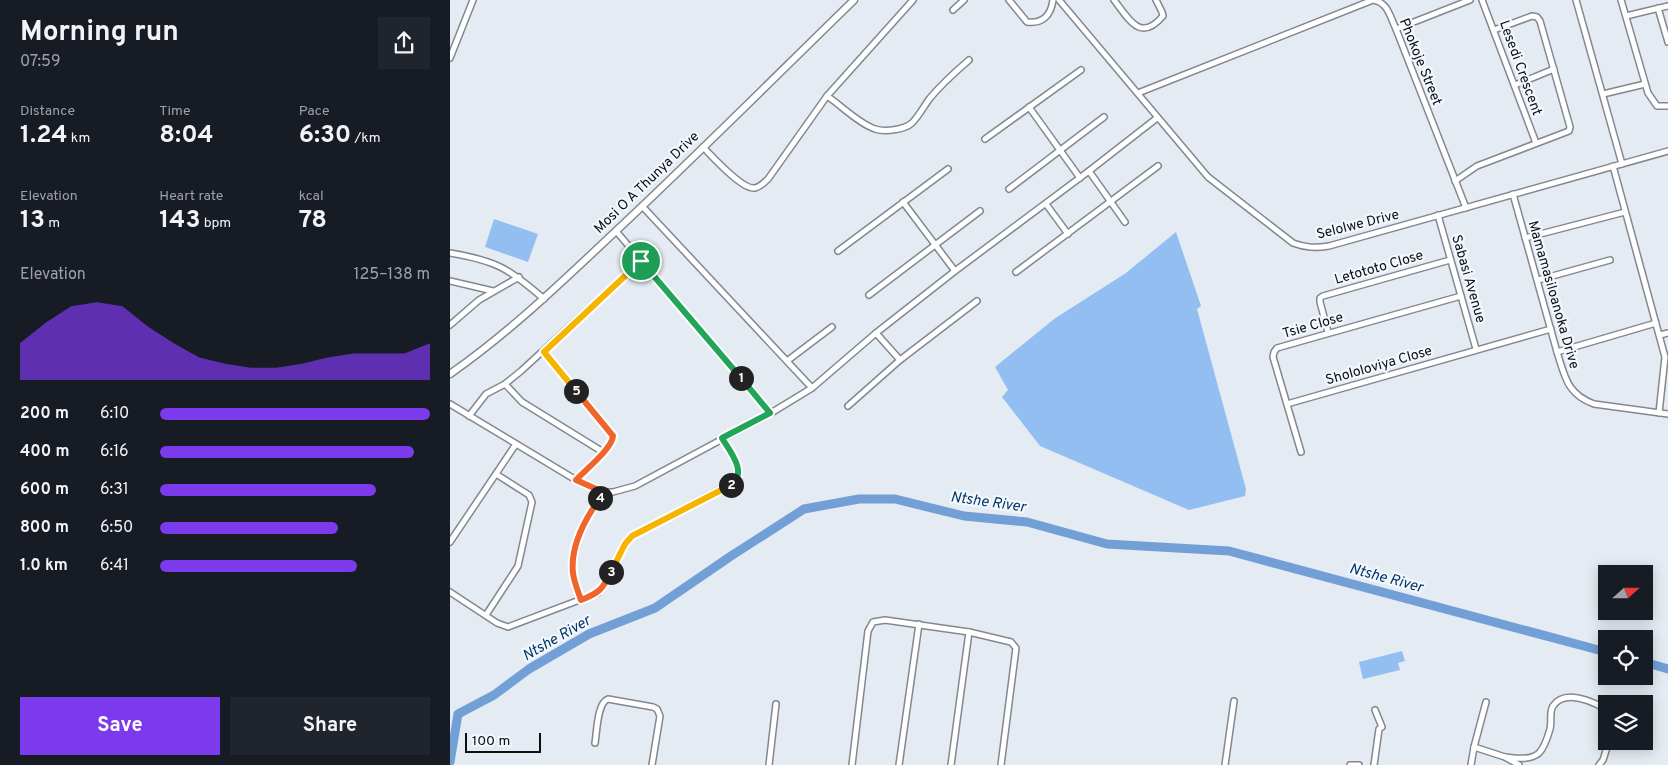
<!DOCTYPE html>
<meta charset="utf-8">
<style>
body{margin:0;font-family:Overpass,sans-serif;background:#20242c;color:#f1f3f6;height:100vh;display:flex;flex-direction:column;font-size:19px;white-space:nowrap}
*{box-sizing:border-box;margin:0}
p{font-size:16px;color:#9ea1a6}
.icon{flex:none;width:28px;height:28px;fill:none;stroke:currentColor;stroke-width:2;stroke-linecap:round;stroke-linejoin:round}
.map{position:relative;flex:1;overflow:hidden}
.panel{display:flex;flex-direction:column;background:#171b24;width:450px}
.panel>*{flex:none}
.needle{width:32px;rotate:69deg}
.controls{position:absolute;left:1148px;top:565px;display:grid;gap:10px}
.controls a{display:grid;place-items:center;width:55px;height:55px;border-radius:0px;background:#171b24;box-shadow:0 2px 12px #0003;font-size:25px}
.scale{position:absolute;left:15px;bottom:12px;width:76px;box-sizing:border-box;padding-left:5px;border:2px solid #0d0f11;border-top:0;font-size:14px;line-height:18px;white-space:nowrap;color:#0d0f11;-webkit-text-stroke:4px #f3f8fe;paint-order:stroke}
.pin{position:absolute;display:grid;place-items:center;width:42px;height:42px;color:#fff;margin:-21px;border:2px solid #fff;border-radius:50%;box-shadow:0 1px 5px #0007}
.km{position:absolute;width:25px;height:25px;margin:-12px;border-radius:50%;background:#222;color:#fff;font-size:14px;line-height:25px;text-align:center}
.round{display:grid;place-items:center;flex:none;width:52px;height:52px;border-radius:0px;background:#20242c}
.head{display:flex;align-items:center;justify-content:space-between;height:85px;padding:0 20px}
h1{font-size:28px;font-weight:700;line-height:38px}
.metrics{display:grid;grid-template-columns:repeat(3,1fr);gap:8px;height:85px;padding:5px 20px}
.metrics div{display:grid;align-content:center}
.metrics b{font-size:25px;font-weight:700}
.metrics small{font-size:14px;font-weight:400}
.metrics p{font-size:14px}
.chart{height:140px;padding:10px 20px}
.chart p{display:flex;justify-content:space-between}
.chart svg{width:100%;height:90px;margin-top:5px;fill:#7c3aed;opacity:.7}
.button{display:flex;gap:10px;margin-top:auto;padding:10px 20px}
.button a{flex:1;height:58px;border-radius:0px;background:#7c3aed;color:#fff;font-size:20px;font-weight:700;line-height:58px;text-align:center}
.button a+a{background:#20242c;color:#f1f3f6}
ul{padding:0 20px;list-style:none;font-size:16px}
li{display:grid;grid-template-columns:80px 60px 1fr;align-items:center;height:38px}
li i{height:12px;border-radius:6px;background:#7c3aed}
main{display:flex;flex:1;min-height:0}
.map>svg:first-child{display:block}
.green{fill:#93bef2}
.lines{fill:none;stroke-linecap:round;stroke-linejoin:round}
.river{stroke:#719fd6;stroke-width:9}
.minor-casing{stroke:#82888f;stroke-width:8}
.tertiary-casing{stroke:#82888f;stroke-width:9}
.minor{stroke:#fff;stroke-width:5}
.tertiary{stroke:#fff;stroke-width:6}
.split-1-casing{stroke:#fff;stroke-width:10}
.split-2-casing{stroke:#fff;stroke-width:10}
.split-3-casing{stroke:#fff;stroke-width:10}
.split-4-casing{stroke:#fff;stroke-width:10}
.split-5-casing{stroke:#fff;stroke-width:10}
.split-6-casing{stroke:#fff;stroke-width:10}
.split-1{stroke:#22a559;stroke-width:6}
.split-2{stroke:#22a559;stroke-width:6}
.split-3{stroke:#f5b400;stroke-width:6}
.split-4{stroke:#f0652b;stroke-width:6}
.split-5{stroke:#f0652b;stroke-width:6}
.split-6{stroke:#f5b400;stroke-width:6}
.labels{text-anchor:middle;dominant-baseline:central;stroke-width:4.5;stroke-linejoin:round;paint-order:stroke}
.street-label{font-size:14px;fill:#0d0f11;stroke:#f3f8fe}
.water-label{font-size:15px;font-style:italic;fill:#033667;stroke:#f3f8fe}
</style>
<main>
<section class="panel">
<div class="head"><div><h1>Morning run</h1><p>07:59</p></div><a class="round"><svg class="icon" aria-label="share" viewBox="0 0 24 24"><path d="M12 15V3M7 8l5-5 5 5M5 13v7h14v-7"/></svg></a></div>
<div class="metrics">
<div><p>Distance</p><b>1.24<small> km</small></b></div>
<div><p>Time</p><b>8:04</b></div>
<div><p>Pace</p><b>6:30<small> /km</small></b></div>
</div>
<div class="metrics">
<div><p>Elevation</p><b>13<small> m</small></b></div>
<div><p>Heart rate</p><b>143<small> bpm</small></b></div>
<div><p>kcal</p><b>78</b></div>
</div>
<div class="chart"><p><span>Elevation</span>125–138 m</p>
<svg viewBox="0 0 160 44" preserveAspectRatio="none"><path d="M0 44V26L10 16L20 8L30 6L40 8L50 18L60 26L70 33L80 36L90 38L100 38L110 36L120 33L130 31L140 31L150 31L160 26V44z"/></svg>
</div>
<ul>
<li><b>200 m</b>6:10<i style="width:100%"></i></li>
<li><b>400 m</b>6:16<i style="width:94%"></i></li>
<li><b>600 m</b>6:31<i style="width:80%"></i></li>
<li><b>800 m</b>6:50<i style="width:66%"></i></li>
<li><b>1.0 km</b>6:41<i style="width:73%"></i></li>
</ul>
<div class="button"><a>Save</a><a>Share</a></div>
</section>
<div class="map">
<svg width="1218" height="765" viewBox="0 0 1218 765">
<rect width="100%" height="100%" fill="#e5ebf2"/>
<g class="green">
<path d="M44 219 88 234 78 262 35 247Z"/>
<path d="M726 232 751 306 747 309 796 489 795 496 739 510 590 446 552 397 558 390 545 367 604 319 676 273Z"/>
<path d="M952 651 955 661 948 663 950 670 913 679 909 662Z"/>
</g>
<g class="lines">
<g class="river">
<path d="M1194 662 1218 669"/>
<path d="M0 762 8 714 44 695 79 669 139 634 205 608 281 556 354 509 409 499H445L514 516 577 522 657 544 779 551 1156 652"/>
</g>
<g class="minor-casing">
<g id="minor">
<path d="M559 0 577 22C593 24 601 15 603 0"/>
<path d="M609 0 758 177 843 243C856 248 866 248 879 246L1218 151"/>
<path d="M664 0C679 19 690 43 713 16L712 12 706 0"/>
<path d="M1032 0 1086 143"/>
<path d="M1126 0 1172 164"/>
<path d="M1171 0 1198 93 1207 106H1218"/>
<path d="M1208 8 1218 42"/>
<path d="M503 10 514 0"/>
<path d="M1176 16 1218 6"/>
<path d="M946 29 1020 0"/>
<path d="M0 58 23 0"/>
<path d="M1065 85 1104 69"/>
<path d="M688 93 923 0C938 2 940 17 946 29L1016 208"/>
<path d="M1153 94 1195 84"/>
<path d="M377 96C392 106 408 123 425 129 435 132 454 130 462 123 469 116 474 106 480 98 492 84 505 72 519 60"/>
<path d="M579 107 630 178"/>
<path d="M535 139 631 70"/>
<path d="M253 147C262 156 292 190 305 188 310 187 314 183 318 179L377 96 463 0"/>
<path d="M1163 166 1215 357 1209 413"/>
<path d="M639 171 675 222"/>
<path d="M1005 181 1027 166 1119 131 1120 127 1090 21 1087 17 1082 16 1044 30"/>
<path d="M559 189 654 117"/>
<path d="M1063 194 1107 352C1115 377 1117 394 1144 404L1218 414"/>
<path d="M453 202 505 271"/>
<path d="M596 204 618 234"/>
<path d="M192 206 362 388"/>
<path d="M988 215 1026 349"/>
<path d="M166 231 321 413"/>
<path d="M1075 238 1175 212"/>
<path d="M388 251 498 169"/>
<path d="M0 253C47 261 58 268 94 299"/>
<path d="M566 272 708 166"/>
<path d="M1088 280 1160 260"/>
<path d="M0 281 43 291"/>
<path d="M419 295 530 211"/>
<path d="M0 325 29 300 69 277"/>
<path d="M878 332 870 302V298L873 296 1000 260"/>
<path d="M426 333 450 360"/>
<path d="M1210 335 1218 333"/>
<path d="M94 352 163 436C161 449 136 470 126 480"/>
<path d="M1107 352 1206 323"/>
<path d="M337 361 382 327"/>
<path d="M55 384 72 402 153 452"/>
<path d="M0 404 126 480 148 490 153 492H163L185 486 321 413 362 388 426 333 505 271 639 171 707 118"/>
<path d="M837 404 1101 329"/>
<path d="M398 406 450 360 527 301"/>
<path d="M19 416 36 394 55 384 71 371 191 261"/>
<path d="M851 452 823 357 824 352 827 348 1011 296"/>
<path d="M0 542 66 444"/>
<path d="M0 592 47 623 58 627 148 593 152 588 175 544 182 536 284 482C293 466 280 452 272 438"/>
<path d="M131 600C128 591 124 582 123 573 119 543 138 516 153 492"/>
<path d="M36 615 68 566 82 502 79 495 46 474"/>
<path d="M145 743C147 732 147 703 158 699L203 707 207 709 210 716 202 765"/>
<path d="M1024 747 1055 757 1069 765"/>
<path d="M1055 757C1065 758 1080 761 1089 753 1094 748 1098 736 1100 729 1102 722 1099 712 1103 706 1115 688 1143 702 1156 709"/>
<path d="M319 765 326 704"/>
<path d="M402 765 418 631 423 622 435 620 519 632 561 642 566 648 551 765"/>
<path d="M449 765 469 624"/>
<path d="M501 765 519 632"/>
<path d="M775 765 784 701"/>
<path d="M900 765H909"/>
<path d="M924 765 929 729 932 727 925 710"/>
<path d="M1021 765 1024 747 1036 702"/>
<path d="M1149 765 1153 760 1159 741"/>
</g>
</g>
<g class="tertiary-casing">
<path id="tertiary" d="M0 374C60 332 113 281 167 230 247 155 325 77 404 0"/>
</g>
<use href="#minor" class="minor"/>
<use href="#tertiary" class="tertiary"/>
</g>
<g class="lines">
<g class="split-1-casing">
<path id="split-1" d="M191 261 291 378"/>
</g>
<g class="split-2-casing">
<path id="split-2" d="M281 485C298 472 280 452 272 438L320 413 291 378"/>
</g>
<g class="split-3-casing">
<path id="split-3" d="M161 572 175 544 182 536 281 485"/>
</g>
<g class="split-4-casing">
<path id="split-4" d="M150 498C135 519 120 546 123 573 124 582 128 591 131 600 149 593 153 589 161 572"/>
</g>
<g class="split-5-casing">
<path id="split-5" d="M126 391 163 436C162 449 135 470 126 480L153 492 150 498"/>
</g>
<g class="split-6-casing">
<path id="split-6" d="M126 391 94 352 191 261"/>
</g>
<use href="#split-1" class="split-1"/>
<use href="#split-2" class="split-2"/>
<use href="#split-3" class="split-3"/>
<use href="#split-4" class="split-4"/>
<use href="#split-5" class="split-5"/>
<use href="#split-6" class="split-6"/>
</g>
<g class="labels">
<g class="street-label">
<text transform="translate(970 62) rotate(68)">Phokoje Street</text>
<text transform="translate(1070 68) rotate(70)">Lesedi Crescent</text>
<text transform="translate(197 183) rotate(-44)">Mosi O A Thunya Drive</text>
<text transform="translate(908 225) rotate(-14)">Selolwe Drive</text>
<text transform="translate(929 268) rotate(-16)">Letototo Close</text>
<text transform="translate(1018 279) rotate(74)">Sabasi Avenue</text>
<text transform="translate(1103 295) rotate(74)">Mamamasiloanoka Drive</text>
<text transform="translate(863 326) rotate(-16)">Tsie Close</text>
<text transform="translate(929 366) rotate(-16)">Shololoviya Close</text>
</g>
<g class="water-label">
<text transform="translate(538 503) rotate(8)">Ntshe River</text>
<text transform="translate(936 579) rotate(15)">Ntshe River</text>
<text transform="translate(107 639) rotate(-30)">Ntshe River</text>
</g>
</g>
</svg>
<div class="controls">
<a><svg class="needle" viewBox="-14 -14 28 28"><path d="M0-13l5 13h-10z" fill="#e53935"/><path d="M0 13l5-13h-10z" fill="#9ea1a6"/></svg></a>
<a><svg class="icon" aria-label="locate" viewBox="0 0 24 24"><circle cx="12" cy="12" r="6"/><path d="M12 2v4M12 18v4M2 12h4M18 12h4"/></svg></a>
<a><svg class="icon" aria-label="layers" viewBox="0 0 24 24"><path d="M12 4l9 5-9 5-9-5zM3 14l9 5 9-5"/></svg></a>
</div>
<div class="scale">100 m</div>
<div class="pin" style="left:191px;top:261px;background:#1e9e55"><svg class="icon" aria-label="arrive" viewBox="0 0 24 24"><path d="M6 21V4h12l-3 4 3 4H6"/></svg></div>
<b class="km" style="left:291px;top:378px">1</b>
<b class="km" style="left:281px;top:485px">2</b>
<b class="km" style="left:161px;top:572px">3</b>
<b class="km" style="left:150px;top:498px">4</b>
<b class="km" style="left:126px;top:391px">5</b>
</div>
</main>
